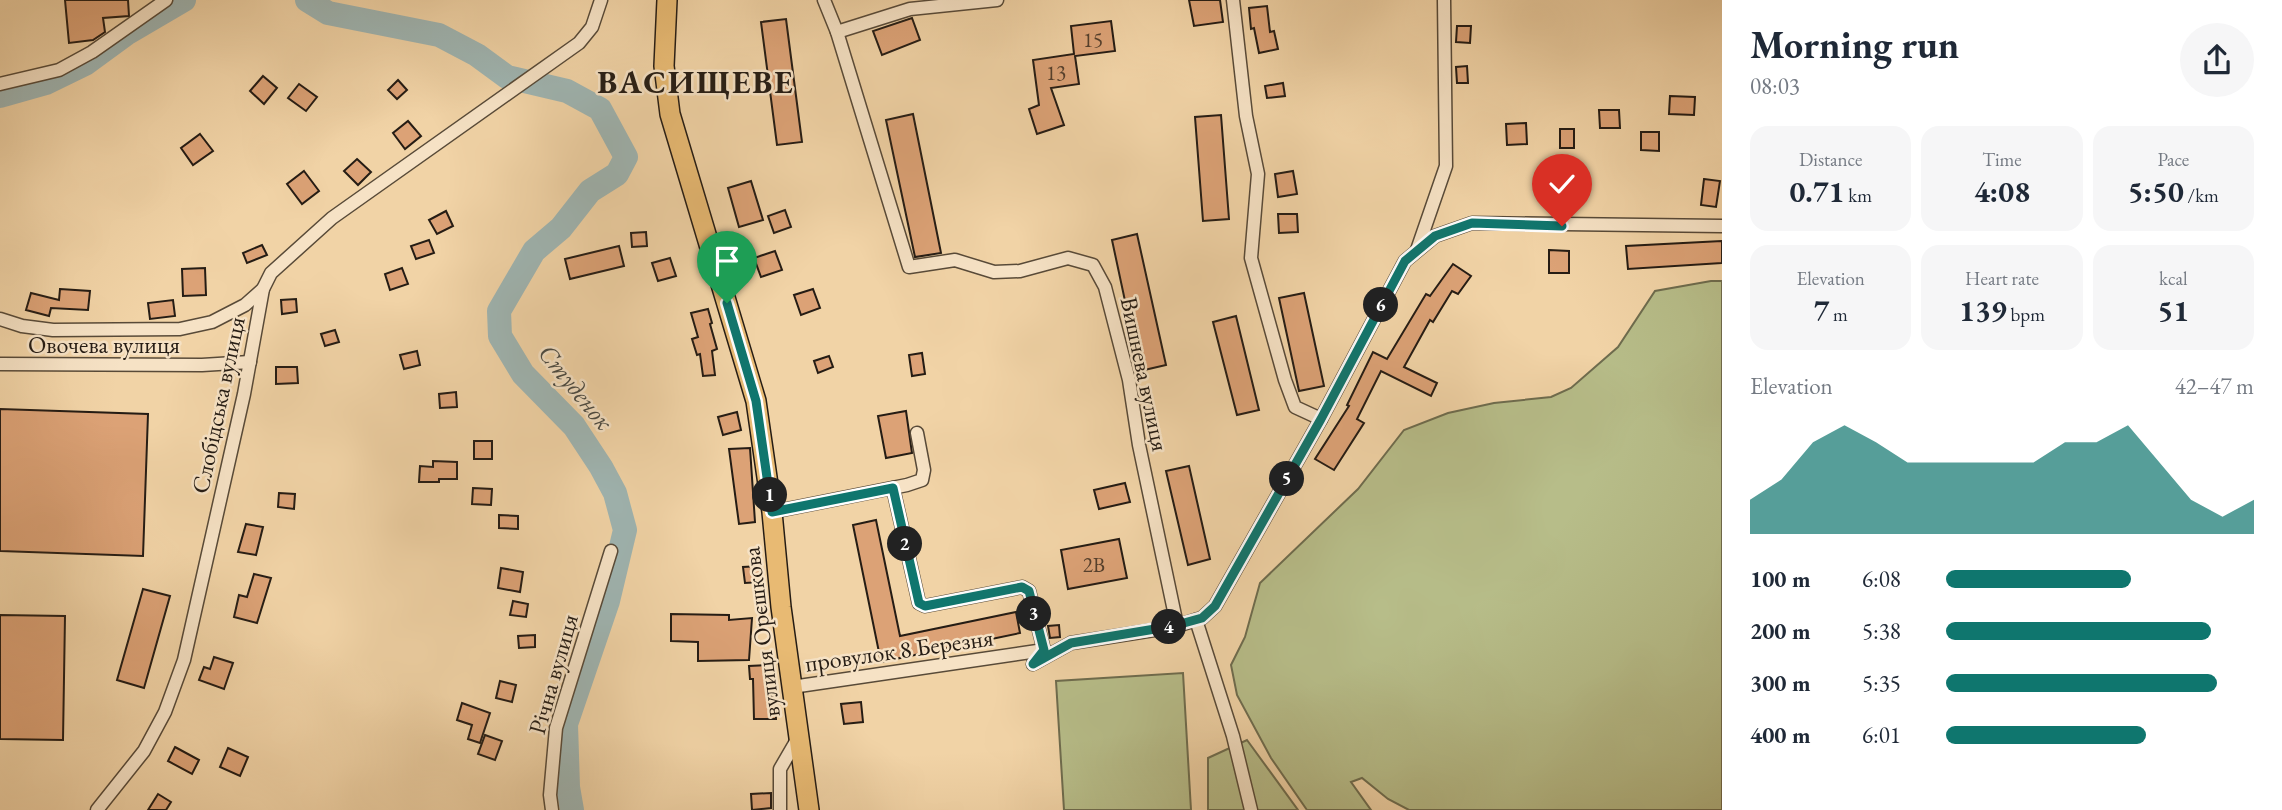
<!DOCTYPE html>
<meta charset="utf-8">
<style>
body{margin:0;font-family:"EB Garamond",serif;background:#f6f6f7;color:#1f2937;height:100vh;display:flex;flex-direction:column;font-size:26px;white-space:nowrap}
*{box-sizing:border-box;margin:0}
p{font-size:23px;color:#747a83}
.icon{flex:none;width:38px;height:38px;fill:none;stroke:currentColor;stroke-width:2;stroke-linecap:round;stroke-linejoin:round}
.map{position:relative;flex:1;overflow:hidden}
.panel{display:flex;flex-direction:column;background:#fff;width:560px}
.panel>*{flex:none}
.pin{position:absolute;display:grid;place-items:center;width:60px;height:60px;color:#fff;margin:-72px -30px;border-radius:50% 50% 50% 0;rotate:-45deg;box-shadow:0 0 7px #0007}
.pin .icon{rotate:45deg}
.km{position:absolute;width:35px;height:35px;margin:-18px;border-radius:50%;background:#222;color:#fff;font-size:19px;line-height:35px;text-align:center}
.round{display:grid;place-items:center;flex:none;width:74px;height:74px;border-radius:37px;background:#f6f6f7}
.summary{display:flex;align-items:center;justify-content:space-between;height:119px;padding:0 28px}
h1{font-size:38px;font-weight:700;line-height:52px}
.metrics{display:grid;grid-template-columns:repeat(3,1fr);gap:10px;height:119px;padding:7px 28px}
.metrics div{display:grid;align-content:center;border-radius:18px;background:#f6f6f7;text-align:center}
.metrics b{font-size:30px;font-weight:700}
.metrics small{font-size:19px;font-weight:400}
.metrics p{font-size:19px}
.chart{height:196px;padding:14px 28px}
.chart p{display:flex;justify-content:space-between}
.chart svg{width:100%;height:126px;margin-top:7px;fill:#0f766e;opacity:.7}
ul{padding:0 28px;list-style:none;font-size:23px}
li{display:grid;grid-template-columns:112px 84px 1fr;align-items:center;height:52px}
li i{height:18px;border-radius:9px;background:#0f766e}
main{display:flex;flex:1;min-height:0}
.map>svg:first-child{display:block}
.green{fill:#b7bd89;stroke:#6e6c4e;stroke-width:2}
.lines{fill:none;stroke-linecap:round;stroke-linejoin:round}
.river{stroke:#9fb5b2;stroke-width:24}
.building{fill:#dca276;stroke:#251c14;stroke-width:2}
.minor-casing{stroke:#584a38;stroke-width:15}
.primary-casing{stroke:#251c14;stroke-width:22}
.minor{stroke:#f6e2c5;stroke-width:12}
.primary{stroke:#e8ba73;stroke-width:19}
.route-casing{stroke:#fff;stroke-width:14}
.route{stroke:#0f766e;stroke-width:9}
.labels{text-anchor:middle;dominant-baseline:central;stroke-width:5;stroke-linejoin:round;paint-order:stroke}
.number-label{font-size:21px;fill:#533e2c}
.street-label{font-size:24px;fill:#251c14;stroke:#f6e2c5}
.water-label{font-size:26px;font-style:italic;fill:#4a4a43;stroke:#f6e2c5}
.district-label{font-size:32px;font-weight:bold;letter-spacing:2px;fill:#251c14;stroke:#f6e2c5}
</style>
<main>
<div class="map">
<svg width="1722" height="810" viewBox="0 0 1722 810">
<rect width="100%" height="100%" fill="#f1d3a6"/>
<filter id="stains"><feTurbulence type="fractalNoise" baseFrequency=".00286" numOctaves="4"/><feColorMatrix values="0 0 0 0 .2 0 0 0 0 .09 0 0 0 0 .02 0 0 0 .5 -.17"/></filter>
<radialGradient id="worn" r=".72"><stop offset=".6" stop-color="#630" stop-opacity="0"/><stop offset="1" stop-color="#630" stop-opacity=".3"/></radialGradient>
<g class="green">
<path d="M1711 281H1722V810H1409L1388 799 1362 778 1351 782 1371 810H1307L1271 758 1237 695 1231 665 1245 637 1260 583 1358 489 1404 430 1448 413 1494 403 1551 397 1571 388 1618 347 1655 291Z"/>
<path d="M1183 673 1191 810H1064L1056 681Z"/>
<path d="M1247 740 1298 810H1208V758Z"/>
</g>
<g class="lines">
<g class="river">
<path d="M307 0 328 13 439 35 477 55 507 77 567 91 600 109 626 157 617 174 590 191 561 228 534 251 499 311 500 336 523 374 574 426 601 467 615 493 625 530 608 601 566 724 568 787 572 810"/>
<path d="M0 96 46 83 85 64 126 34 184 0"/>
</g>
</g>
<g class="building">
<path d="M65 0H128L129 16 103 18 105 32 93 40 69 43Z"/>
<path d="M1189 0H1220L1223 22 1194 26Z"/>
<path d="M1267 6 1270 32 1274 31 1278 49 1259 53 1254 28 1251 29 1249 8Z"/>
<path d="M912 18 920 40 882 55 873 31Z"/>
<path d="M786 19 802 142 777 145 761 22Z"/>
<path d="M1111 21 1115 51 1075 56 1079 84 1051 88 1064 125 1037 134 1029 109 1039 105 1033 60 1074 54 1071 26Z"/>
<path d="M1457 26H1471L1470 43 1456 42Z"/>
<path d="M1467 66 1468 83H1457L1456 67Z"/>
<path d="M263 76 277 88 264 104 250 91Z"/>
<path d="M398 80 407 90 397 99 388 90Z"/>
<path d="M1283 83 1285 96 1267 98 1265 86Z"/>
<path d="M299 84 317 97 306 111 288 98Z"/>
<path d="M1670 96 1695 97 1694 115 1669 114Z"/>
<path d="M1599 110H1619L1620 128H1600Z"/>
<path d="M913 114 941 253 915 257 886 120Z"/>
<path d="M1221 115 1229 219 1203 221 1195 117Z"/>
<path d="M408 121 421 136 405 149 393 133Z"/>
<path d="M1526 123 1527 144 1507 145 1506 124Z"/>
<rect x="1560" y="129" width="14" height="19"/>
<path d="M1641 132H1659V151L1641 150Z"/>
<path d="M200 134 213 151 193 165 181 148Z"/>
<path d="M357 159 371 172 358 185 344 171Z"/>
<path d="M304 171 319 191 302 204 287 184Z"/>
<path d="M1293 171 1297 194 1278 197 1275 174Z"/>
<path d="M1704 179 1720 181 1716 207 1701 205Z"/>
<path d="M751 181 763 220 739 227 728 188Z"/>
<path d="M785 210 791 227 774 233 768 216Z"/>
<path d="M446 211 453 226 437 234 429 220Z"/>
<path d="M1278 214H1297L1298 232 1279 233Z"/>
<path d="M646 232 647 246 632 247 631 233Z"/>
<path d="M1137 234 1166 365 1140 371 1112 240Z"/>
<path d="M429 240 434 253 416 259 411 246Z"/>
<path d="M1722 241V263L1628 269 1626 246Z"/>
<path d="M262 245 267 255 247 263 243 253Z"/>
<path d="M619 246 624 266 570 279 565 259Z"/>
<path d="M1549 250 1569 251V273H1549Z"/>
<path d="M775 251 782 270 761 277 754 258Z"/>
<path d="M670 258 676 276 658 281 652 263Z"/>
<path d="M1453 264 1471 276 1458 294 1452 291 1433 322 1430 320 1404 367 1437 383 1431 396 1381 371 1357 419 1364 423 1334 470 1315 459 1349 406 1347 405 1373 352 1387 359 1426 294 1430 296Z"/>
<path d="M205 268 206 295 183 296 182 269Z"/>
<path d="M402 268 408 284 390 290 385 274Z"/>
<path d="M60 289 90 291 88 310 51 308 49 316 26 310 31 293 59 300Z"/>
<path d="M813 289 820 308 801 315 794 295Z"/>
<path d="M1304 293 1324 386 1299 391 1279 298Z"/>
<path d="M296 299 297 312 282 314 281 300Z"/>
<path d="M173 300 175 316 150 319 148 303Z"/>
<path d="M708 309 712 323 710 324 717 349 712 351 715 375 703 376 700 354 697 355 692 339 698 337 691 313Z"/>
<path d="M1236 316 1259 410 1237 415 1213 322Z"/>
<path d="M335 330 339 342 325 346 321 334Z"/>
<path d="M417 351 420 365 404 369 400 355Z"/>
<path d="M922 353 925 374 912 376 909 355Z"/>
<path d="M829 356 833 367 818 373 814 361Z"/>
<path d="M276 367H297L298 383 276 384Z"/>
<path d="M456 392 457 407 440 408 439 394Z"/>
<path d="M0 409 148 414 143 556 0 551Z"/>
<path d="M906 411 912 453 886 458 878 416Z"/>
<path d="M737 412 741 430 723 435 718 417Z"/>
<rect x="474" y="441" width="18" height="18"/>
<path d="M750 448 755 522 739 524 729 449Z"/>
<path d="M433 461 457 462V479H439V482H419L420 466 433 467Z"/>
<path d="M1189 466 1210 559 1188 565 1166 471Z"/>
<path d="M1125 483 1130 502 1099 509 1094 490Z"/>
<path d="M473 488 492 489 491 505 472 504Z"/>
<path d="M279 493 295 494 294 509 278 507Z"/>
<path d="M499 515 518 516V529L499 528Z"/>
<path d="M876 520 900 636 1016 612 1020 633 881 662 853 525Z"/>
<path d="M246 524 263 527 256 555 238 552Z"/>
<path d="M1119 539 1127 578 1068 589 1061 550Z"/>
<path d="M760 566 761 582 745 583 743 567Z"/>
<path d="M501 568 523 572 520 592 498 588Z"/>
<path d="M254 574 271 578 257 623 234 617 239 595 247 597Z"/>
<path d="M143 589 170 596 144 688 117 680Z"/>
<path d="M513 601 528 604 526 617 510 615Z"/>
<path d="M671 614 729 615V620L752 618 749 660 698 661V642L671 641Z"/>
<path d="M0 615 65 616 63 740 0 739Z"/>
<path d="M1059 625 1060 637 1050 638 1048 626Z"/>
<path d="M535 635V647L519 648 518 636Z"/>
<path d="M214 657 233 663 224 689 199 680 204 667 210 669Z"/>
<path d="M770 665 771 698 775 697 776 719H754L753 679H750L749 666Z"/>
<path d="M500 681 516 685 512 702 496 698Z"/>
<path d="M861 702 863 722 844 724 841 704Z"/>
<path d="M462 703 490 713 480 743 468 739 472 725 457 720Z"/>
<path d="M485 735 502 741 495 760 478 754Z"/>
<path d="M175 747 199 760 192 774 168 761Z"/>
<path d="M228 748 248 757 240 776 220 767Z"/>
<path d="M771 793V808L752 810 751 794Z"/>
<path d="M158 794 171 802 166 810H148Z"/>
</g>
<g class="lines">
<g class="minor-casing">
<g id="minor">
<path d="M824 0 837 32 909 267 955 260 994 272 1020 271 1068 258 1093 265 1105 287 1129 380 1139 445 1177 625"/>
<path d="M1233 0 1246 116 1258 174 1251 258 1285 380 1295 407 1321 419"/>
<path d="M837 32 910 9 997 0"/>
<path d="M0 84 59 70 92 52 166 0"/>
<path d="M1417 250 1446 166 1444 0"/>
<path d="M0 319 22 326 53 330 180 329 212 322 245 305 263 289"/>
<path d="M0 364 202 365 250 362"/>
<path d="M893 488 919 603 925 606 1022 587 1029 591 1044 650"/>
<path d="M772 512 907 485 922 480 924 470 917 433"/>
<path d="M1196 620 1233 736 1251 810"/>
<path d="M792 687 1044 650 1033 664 1071 643 1173 627 1202 618 1215 606 1321 419 1405 261 1435 236 1472 223 1722 226"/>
<path d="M97 810 144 751 165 712 184 660 244 394 263 289 271 273 332 218 579 43 592 27 601 0"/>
<path d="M552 810 550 795 556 728 611 551"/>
<path d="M780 810V769L798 738"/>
</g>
</g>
<g class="primary-casing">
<path id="primary" d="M667 0 664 66 670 114 756 401 772 512 781 607 809 810"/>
</g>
<use href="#minor" class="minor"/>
<use href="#primary" class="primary"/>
</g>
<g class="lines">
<g class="route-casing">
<path id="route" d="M727 303 756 401 772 512 893 488 919 603 925 606 1022 587 1029 591 1044 650 1033 664 1071 643 1173 626 1202 618 1215 606 1321 419 1405 261 1435 236 1472 223 1562 226"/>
</g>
<use href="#route" class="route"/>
</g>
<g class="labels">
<g class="number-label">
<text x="1093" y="39">15</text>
<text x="1056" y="72">13</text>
<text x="1094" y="564">2В</text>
</g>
<g class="street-label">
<text x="104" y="344">Овочева вулиця</text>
<text transform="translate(1145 374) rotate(78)">Вишнева вулиця</text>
<text transform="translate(218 405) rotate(-78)">Слобідська вулиця</text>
<text transform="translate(761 632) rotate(-97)">вулиця Орєшкова</text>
<text transform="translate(899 650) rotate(-8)">провулок 8 Березня</text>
<text transform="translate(553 674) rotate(-74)">Річна вулиця</text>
</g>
<g class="water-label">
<text transform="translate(576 387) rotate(51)">Студенок</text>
</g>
<g class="district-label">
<text x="696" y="82">ВАСИЩЕВЕ</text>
</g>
</g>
<rect width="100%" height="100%" filter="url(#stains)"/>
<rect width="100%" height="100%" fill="url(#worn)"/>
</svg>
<div class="pin" style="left:727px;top:303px;background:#1e9e55"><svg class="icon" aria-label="arrive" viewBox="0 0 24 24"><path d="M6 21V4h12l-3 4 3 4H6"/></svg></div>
<div class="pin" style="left:1562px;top:226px;background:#d93025"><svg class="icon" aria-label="check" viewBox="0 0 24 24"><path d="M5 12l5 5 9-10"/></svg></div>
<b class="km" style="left:770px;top:495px">1</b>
<b class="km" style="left:905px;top:544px">2</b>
<b class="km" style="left:1034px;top:614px">3</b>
<b class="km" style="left:1169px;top:627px">4</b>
<b class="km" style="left:1287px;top:479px">5</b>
<b class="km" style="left:1381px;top:305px">6</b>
</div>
<section class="panel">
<div class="summary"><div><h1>Morning run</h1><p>08:03</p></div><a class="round"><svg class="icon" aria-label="share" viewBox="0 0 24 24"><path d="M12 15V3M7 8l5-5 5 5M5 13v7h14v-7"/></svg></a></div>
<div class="metrics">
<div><p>Distance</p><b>0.71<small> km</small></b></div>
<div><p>Time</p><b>4:08</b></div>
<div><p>Pace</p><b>5:50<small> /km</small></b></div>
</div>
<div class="metrics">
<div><p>Elevation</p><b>7<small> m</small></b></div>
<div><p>Heart rate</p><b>139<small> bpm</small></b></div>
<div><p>kcal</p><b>51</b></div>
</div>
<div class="chart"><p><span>Elevation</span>42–47 m</p>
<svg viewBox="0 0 160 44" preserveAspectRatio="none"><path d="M0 44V32L10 25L20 12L30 6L40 12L50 19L60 19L70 19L80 19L90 19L100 12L110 12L120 6L130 19L140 32L150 38L160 32V44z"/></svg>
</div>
<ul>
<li><b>100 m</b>6:08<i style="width:60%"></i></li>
<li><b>200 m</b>5:38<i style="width:86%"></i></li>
<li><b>300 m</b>5:35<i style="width:88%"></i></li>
<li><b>400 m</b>6:01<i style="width:65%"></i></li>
</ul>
</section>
</main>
